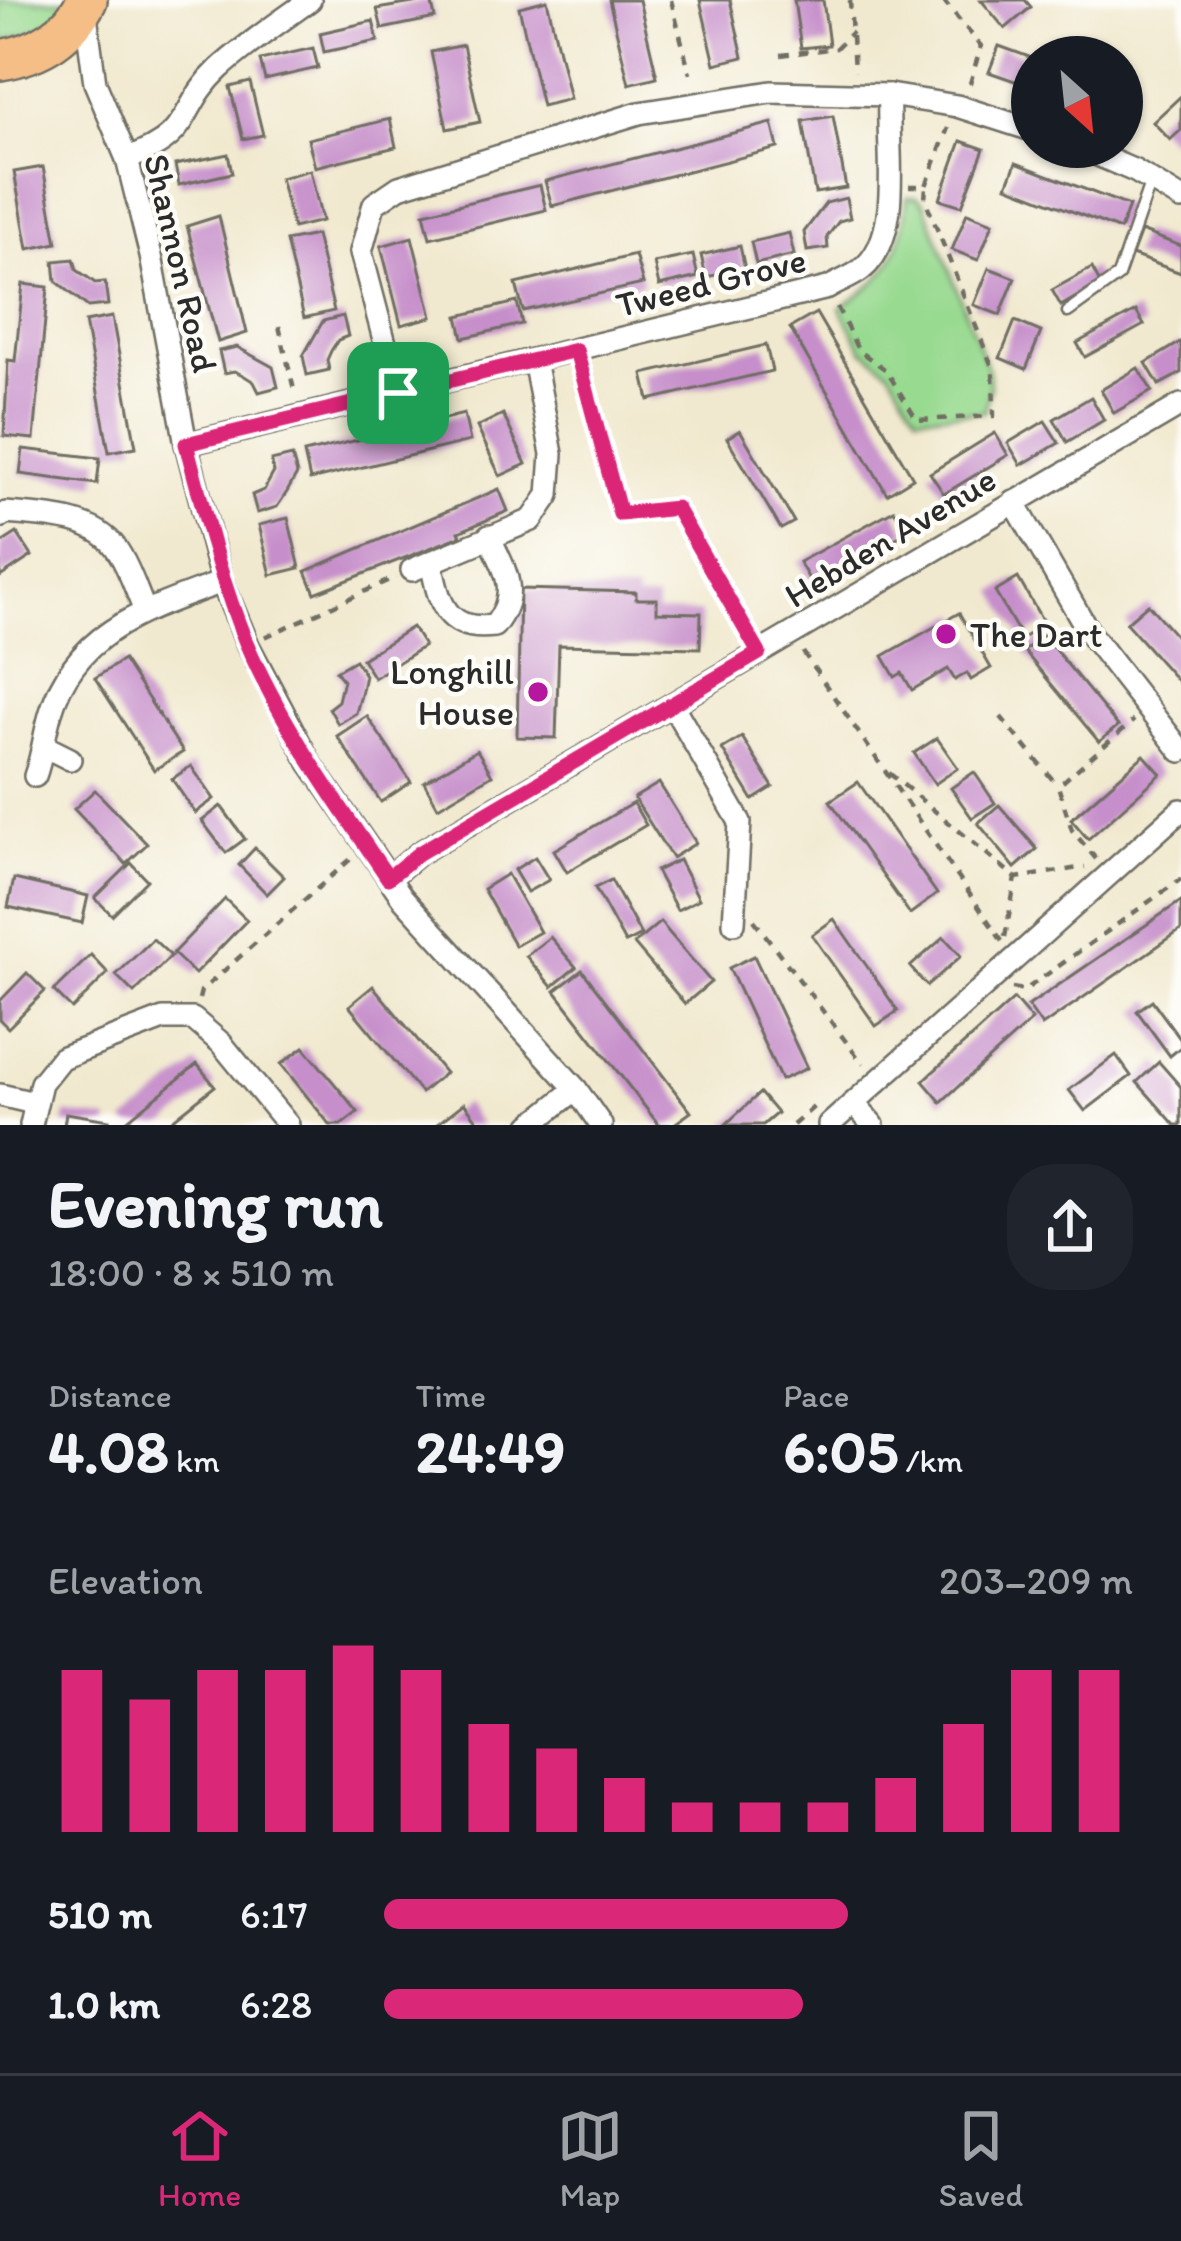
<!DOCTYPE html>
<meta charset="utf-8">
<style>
body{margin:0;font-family:Itim,sans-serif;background:#20242c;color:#f1f3f6;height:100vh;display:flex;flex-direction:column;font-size:45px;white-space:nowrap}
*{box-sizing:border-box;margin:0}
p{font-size:39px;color:#9ea1a6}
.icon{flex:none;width:66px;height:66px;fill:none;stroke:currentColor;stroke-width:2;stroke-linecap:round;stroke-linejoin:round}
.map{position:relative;height:1125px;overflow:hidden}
.details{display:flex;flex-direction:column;background:#171b24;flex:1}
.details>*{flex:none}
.needle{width:78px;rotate:153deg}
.buttons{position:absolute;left:1011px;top:36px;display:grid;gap:24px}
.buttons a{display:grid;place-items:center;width:132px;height:132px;border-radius:50%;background:#171b24;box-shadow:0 3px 9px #0004;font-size:60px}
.pin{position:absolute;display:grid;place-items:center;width:102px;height:102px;color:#fff;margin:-51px;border-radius:24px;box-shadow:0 6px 18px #0006}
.round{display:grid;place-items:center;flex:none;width:126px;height:126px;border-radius:48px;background:#20242c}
.overview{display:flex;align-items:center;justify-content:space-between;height:204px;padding:0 48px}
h1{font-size:66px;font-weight:700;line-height:90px}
.metrics{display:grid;grid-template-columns:repeat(3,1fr);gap:18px;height:204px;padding:12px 48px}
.metrics div{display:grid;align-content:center}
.metrics b{font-size:60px;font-weight:700}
.metrics small{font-size:33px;font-weight:400}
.metrics p{font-size:33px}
.chart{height:336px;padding:24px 48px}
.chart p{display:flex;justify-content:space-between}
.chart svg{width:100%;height:216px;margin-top:12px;stroke:#db2777;stroke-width:6}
ul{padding:0 48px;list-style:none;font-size:39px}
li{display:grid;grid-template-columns:192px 144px 1fr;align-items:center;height:90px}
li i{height:30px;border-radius:15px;background:#db2777}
.menu{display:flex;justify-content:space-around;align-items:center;height:168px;border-top:3px solid #363941;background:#171b24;font-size:33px;color:#9ea1a6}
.menu a{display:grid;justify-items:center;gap:6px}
.menu .current{color:#db2777}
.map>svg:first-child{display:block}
.green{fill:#99da91;stroke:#62825e;stroke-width:3}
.building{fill:#c68eca}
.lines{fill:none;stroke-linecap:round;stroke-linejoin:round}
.lane-casing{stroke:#706e64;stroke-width:15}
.street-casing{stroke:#706e64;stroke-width:26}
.highway-casing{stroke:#706e64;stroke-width:44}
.path{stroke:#706e64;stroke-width:4.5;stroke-dasharray:9 9;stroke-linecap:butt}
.lane{stroke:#fff;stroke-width:10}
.street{stroke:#fff;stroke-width:21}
.highway{stroke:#f5be86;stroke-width:39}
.route-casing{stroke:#fff;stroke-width:24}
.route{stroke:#db2777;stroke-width:15}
.poi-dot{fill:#b5179e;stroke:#fdfcf7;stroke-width:4.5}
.labels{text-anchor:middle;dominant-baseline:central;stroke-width:9;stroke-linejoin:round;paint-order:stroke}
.street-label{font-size:36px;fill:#2b2b2b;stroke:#fdfcf7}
.poi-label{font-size:36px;fill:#2b2b2b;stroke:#fdfcf7;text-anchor:start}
</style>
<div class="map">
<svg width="1181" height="1125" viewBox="0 0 1181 1125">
<rect width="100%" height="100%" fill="#fdfcf7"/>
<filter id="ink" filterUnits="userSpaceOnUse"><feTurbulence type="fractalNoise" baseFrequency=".00833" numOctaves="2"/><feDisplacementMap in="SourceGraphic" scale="24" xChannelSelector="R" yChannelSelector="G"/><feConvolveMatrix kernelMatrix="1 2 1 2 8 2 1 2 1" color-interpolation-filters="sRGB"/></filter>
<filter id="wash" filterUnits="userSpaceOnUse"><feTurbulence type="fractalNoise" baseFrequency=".004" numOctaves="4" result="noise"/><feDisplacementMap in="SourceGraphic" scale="48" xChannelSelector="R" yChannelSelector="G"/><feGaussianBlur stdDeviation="2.7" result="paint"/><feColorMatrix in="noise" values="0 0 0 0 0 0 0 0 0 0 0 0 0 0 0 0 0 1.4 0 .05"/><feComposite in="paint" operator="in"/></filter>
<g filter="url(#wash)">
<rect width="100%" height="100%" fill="#f1e9cf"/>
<g class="green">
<path d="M0 0H74L60 21 0 43Z"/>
<path d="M907 197H917L924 203 988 370 990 387 984 412 917 415 889 370 863 350 840 308C890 276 902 256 907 197Z"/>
</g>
<g id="blocks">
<g class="building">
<path d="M431 0 435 18 382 29 377 9Z"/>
<path d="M547 0 570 99 542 106 519 7Z"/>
<path d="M609 0H639L657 77 629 84Z"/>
<path d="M700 0H730L743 57 715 64Z"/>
<path d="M794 0H823L829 45 801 48Z"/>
<path d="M981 0H1025L1031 7 1005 29Z"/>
<path d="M373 21 378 41 324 52 320 33Z"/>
<path d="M463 45 480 122 447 129 431 52Z"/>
<path d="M999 46 1032 58V87L989 72Z"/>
<path d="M313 48 318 68 265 80 260 60Z"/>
<path d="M250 82 263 135 243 139 230 87Z"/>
<path d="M1181 96V130L1170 140 1153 122Z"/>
<path d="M833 116 846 188 815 193 803 121Z"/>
<path d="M390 119 396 147 315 167 308 139Z"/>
<path d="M772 123 778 148 552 206 545 181Z"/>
<path d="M961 141 984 149 962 206 940 199Z"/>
<path d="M228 154 232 173 179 185 175 165Z"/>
<path d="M1016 163 1129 206 1120 230 1007 186Z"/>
<path d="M43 167 57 243 28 249 14 172Z"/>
<path d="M310 170 322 221 293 228 280 178Z"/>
<path d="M540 185 546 210 430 238 424 213Z"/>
<path d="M846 198 850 218 839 221 827 237 828 248 807 251 804 232 826 203Z"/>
<path d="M967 213 993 223 978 260 952 250Z"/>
<path d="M219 216 247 333 218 342 187 226Z"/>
<path d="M1141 231 1181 246V273L1132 255Z"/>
<path d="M789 233 794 255 756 264 751 242Z"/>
<path d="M316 235 334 311 304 318 286 241Z"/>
<path d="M412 237 432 317 401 325 381 246Z"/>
<path d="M740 246 745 269 706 277 701 255Z"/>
<path d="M635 255 643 284 523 311 516 284Z"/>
<path d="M693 255 698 277 659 286 654 263Z"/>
<path d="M74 259 77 270 87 277 95 283 105 282 108 305 88 307 56 281 54 261Z"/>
<path d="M989 268 1015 278 1000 315 974 305Z"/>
<path d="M1092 268 1100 283 1061 306 1052 290Z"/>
<path d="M23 284 48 287 34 439 4 436 8 360 15 361Z"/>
<path d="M517 302 522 324 463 338 458 316Z"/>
<path d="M1136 311 1144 325 1085 357 1077 343Z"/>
<path d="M816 313 913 478 887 494 790 328Z"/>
<path d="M343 316 348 336 338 340 331 351 327 360 329 370 307 375 303 356 323 321Z"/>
<path d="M112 317 136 447 109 452 85 322Z"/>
<path d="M1015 321 1041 332 1026 369 1000 358Z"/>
<path d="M1181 342V373L1159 385 1146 363Z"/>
<path d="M766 345 772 371 649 400 643 374Z"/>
<path d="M237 347 273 367 278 387 259 392 254 382 243 375 234 371 224 373 219 351Z"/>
<path d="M1138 368 1152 391 1114 413 1101 390Z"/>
<path d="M1091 397 1104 420 1067 442 1054 419Z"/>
<path d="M464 414 470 441 310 480 304 453Z"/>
<path d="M503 414 526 464 500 476 477 427Z"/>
<path d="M1045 421 1059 443 1021 465 1008 443Z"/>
<path d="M740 430 794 522 781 529 727 438Z"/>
<path d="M995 433 1008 455 944 494 930 473Z"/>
<path d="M23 449 100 458 97 484 20 474Z"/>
<path d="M292 456 297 474 287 492 277 507 257 513 252 495 264 490 274 472 271 461Z"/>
<path d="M499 489 508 511 459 532 461 536 315 593 306 571Z"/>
<path d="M894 510 907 532 812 584 799 562Z"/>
<path d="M288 518 300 568 271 575 259 525Z"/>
<path d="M17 533 32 556 0 577V544Z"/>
<path d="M1018 578 1045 625 1022 638 995 592Z"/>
<path d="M520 589 636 592V599H657V612L701 613 700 648 559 645 556 738 517 737Z"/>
<path d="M1148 604 1181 642V685L1126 623Z"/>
<path d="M959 613 991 668 971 680 967 673 955 680 948 669 912 690 902 673 895 677 883 656Z"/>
<path d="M412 627 424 646 374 678 362 659Z"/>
<path d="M1043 635 1118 726 1099 742 1024 651Z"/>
<path d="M123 660 183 752 154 770 95 678Z"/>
<path d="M355 660 365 675 361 695 356 713 338 724 329 708 338 701 343 680 336 671Z"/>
<path d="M367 716 411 782 381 802 337 736Z"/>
<path d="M742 737 773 787 753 800 722 749Z"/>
<path d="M937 738 958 768 935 784 914 753Z"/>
<path d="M477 750 492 775 438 807 424 782Z"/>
<path d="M1144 755 1161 774 1088 839 1071 819Z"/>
<path d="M191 766 214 799 195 813 172 779Z"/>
<path d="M974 772 995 803 972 818 951 788Z"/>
<path d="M858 782 937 894 910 914 830 801Z"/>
<path d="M659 783 696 843 672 858 634 798Z"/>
<path d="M95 790 147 844 126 864 74 809Z"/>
<path d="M633 803 646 825 567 872 554 850Z"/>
<path d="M999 805 1037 849 1015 868 978 823Z"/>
<path d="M221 806 245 839 226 853 202 821Z"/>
<path d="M255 848 284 877 267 894 239 865Z"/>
<path d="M535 857 549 880 527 892 514 870Z"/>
<path d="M679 860 699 899 677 910 656 871Z"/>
<path d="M131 863 147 880 112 915 95 898Z"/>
<path d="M507 874 540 932 515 946 483 889Z"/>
<path d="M14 879 88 896 82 923 8 907Z"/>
<path d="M611 880 641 935 625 943 595 888Z"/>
<path d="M225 899 247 920 195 974 173 953Z"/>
<path d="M1181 901V930L1042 1026 1028 1006Z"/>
<path d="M834 919 898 1011 876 1026 812 935Z"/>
<path d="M660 922 711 982 685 1004 634 944Z"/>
<path d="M550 937 576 967 552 987 526 956Z"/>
<path d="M944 937 961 956 927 986 910 967Z"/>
<path d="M153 939 171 956 134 993 116 975Z"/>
<path d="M91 955 108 973 72 1009 54 991Z"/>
<path d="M754 956 807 1068 781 1080 729 968Z"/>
<path d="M582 970 691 1112 673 1125H659L555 991Z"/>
<path d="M27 973 45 991 8 1028 0 1020V1001Z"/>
<path d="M373 986 445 1073 421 1093 349 1006Z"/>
<path d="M1014 999 1032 1020 941 1102 923 1081Z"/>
<path d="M1152 1000 1181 1040V1047L1170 1056 1137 1011Z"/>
<path d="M304 1047 358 1112 341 1125H330L281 1064Z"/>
<path d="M1116 1055 1131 1076 1085 1111 1069 1090Z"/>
<path d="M1159 1062 1181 1087V1125H1175L1137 1082Z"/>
<path d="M197 1064 215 1086 166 1125H128L125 1122Z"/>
<path d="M760 1093 777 1113 763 1125H725Z"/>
<path d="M464 1103 481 1125H436Z"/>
<path d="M66 1113 109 1120 108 1125H64Z"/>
</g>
</g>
</g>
<g filter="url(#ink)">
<use href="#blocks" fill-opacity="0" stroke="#706e64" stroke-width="3"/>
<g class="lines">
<g class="lane-casing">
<path id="lane" d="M1068 312 1118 276 1151 181"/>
</g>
<g class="street-casing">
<g id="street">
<path d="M85 8 95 83 127 159 151 256 186 444 222 582 248 645 310 763 402 897 576 1089 601 1125"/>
<path d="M1079 147 1135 171 1181 199"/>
<path d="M127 159C196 134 177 109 219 69 246 44 280 22 310 0"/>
<path d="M398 393 361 252 374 204 399 187 639 113 771 92 889 95 957 106 1032 130"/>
<path d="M186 444 828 288C838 282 852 277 861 270 905 236 886 145 889 95"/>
<path d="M1014 502 1090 634 1181 751"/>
<path d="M0 517 6 513C41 516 93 516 116 548 129 566 136 591 145 611"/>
<path d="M431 562C439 602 445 632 494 626 521 592 505 571 489 536"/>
<path d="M412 570 532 520 549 495 552 454 534 360"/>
<path d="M673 706 740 822 734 923"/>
<path d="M46 747 70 759"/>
<path d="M35 776C43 754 44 734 51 712 76 629 150 609 222 582"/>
<path d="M389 878 419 853 1181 405"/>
<path d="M0 1095 34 1103"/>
<path d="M854 1104 873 1125"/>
<path d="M31 1125 41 1083 61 1058 163 1019H193L221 1043 288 1125"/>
<path d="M531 1125 576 1089"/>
<path d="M829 1125 1181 810"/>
</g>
</g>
<g class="highway-casing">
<path id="highway" d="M0 60C38 54 69 36 87 0"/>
</g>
<g class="path">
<path d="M671 0 690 74"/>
<path d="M850 0 854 72"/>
<path d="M943 0 981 46 969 87"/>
<path d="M781 55 836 48 852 32"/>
<path d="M909 186H926L948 128"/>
<path d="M837 307 858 350 886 370 917 420 994 416 993 369 925 199 926 186"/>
<path d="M279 326 295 394"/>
<path d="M582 371 619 514 676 508 747 633"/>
<path d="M265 637 396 577"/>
<path d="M803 652 1004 944"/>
<path d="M1001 717 1058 786"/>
<path d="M889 773 1016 878 1085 867"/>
<path d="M1096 859 1072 830 1058 786 1134 720"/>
<path d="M754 920 863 1064"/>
<path d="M1005 937 1016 878"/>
<path d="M1012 988 1025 990 1181 879"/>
<path d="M199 999 201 991 353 857"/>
<path d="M793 1125 816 1105"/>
</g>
<use href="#lane" class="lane"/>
<use href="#street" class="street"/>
<use href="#highway" class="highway"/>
</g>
</g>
<g class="lines" filter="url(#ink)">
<g class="route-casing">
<path id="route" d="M576 350 620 514 676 508 759 653 419 853 388 878C337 802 281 725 245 640 219 576 204 510 186 444Z"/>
</g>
<use href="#route" class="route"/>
</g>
<g class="poi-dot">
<circle cx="946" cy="634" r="12"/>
<circle cx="538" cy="692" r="12"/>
</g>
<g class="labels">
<g class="street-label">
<text transform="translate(181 263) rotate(77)">Shannon Road</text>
<text transform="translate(711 282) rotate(-14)">Tweed Grove</text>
<text transform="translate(890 537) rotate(-31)">Hebden Avenue</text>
</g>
<g class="poi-label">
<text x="970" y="634">The Dart</text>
<text x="514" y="671" text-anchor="end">Longhill<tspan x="514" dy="41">House</tspan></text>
</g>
</g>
</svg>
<div class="buttons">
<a><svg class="needle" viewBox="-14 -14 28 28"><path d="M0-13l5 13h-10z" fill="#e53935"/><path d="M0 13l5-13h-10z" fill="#9ea1a6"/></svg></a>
</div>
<div class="pin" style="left:398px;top:393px;background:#1e9e55"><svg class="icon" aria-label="arrive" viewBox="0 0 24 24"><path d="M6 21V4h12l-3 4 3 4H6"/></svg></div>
</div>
<section class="details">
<div class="overview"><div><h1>Evening run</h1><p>18:00 · 8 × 510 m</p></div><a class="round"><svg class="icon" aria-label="share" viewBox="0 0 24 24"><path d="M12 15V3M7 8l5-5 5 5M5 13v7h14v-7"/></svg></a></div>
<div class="metrics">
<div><p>Distance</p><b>4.08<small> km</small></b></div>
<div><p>Time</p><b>24:49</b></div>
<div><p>Pace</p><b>6:05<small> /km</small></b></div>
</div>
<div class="chart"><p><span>Elevation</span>203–209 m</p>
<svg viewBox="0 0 160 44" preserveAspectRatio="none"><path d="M5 44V11M15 44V17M25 44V11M35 44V11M45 44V6M55 44V11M65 44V22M75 44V27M85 44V33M95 44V38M105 44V38M115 44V38M125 44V33M135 44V22M145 44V11M155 44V11"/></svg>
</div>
<ul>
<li><b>510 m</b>6:17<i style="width:62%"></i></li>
<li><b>1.0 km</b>6:28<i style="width:56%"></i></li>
</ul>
</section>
<nav class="menu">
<a class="current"><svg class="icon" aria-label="home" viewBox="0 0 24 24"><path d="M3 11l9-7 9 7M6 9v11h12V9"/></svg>Home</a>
<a><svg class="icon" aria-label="map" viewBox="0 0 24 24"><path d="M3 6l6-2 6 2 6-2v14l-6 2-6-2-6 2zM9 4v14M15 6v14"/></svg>Map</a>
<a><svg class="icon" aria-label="saved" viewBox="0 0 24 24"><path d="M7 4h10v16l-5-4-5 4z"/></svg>Saved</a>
</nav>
